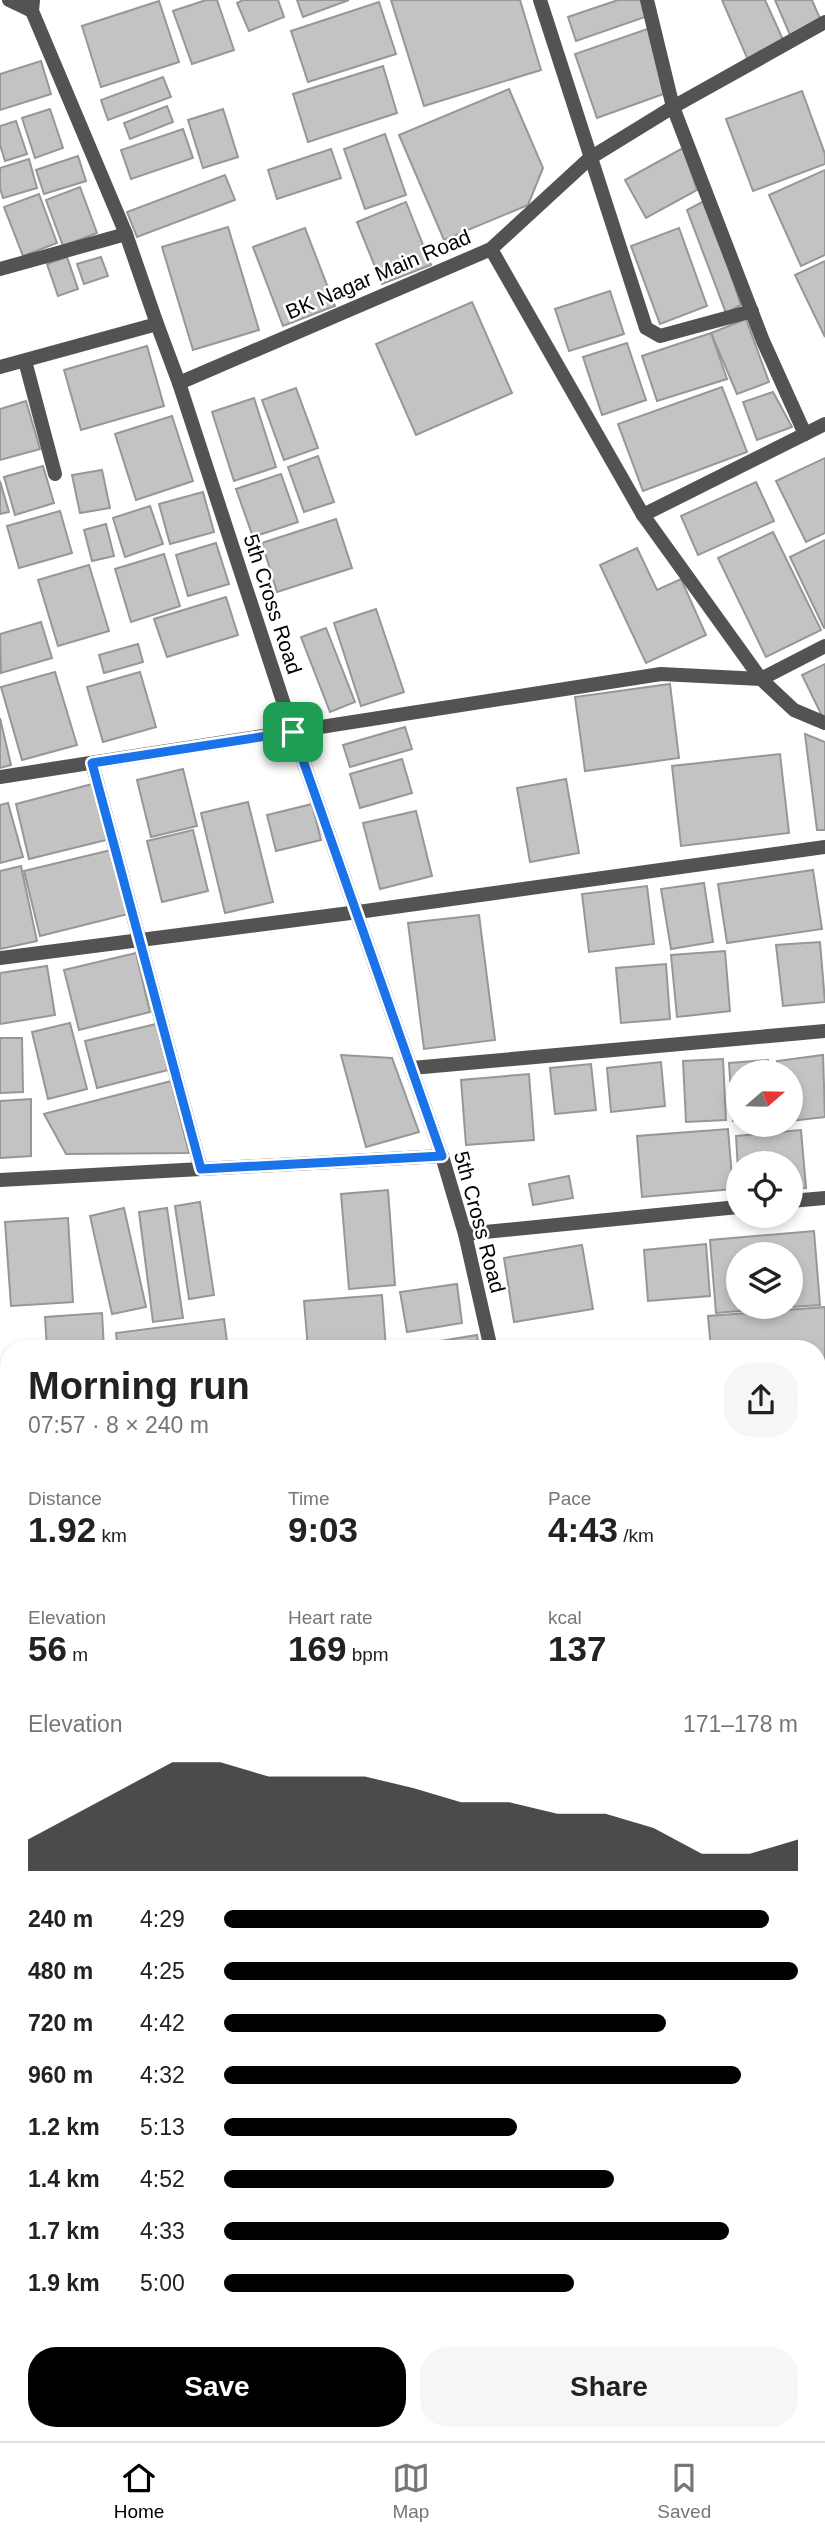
<!DOCTYPE html>
<meta charset="utf-8">
<style>
body{margin:0;font-family:Helvetica,sans-serif;background:#f6f6f6;color:#222;height:100vh;display:flex;flex-direction:column;font-size:26px;white-space:nowrap}
*{box-sizing:border-box;margin:0}
p{font-size:23px;color:#767676}
.icon{flex:none;width:38px;height:38px;fill:none;stroke:currentColor;stroke-width:2;stroke-linecap:round;stroke-linejoin:round}
.map{position:relative;flex:1;overflow:hidden}
.side{position:absolute;left:0px;top:1340px;width:826px;height:1101px;display:flex;flex-direction:column;background:#fff;border-radius:28px 28px 0 0;box-shadow:0 4px 10px #0003}
.side>*{flex:none}
.needle{width:46px;rotate:70deg}
.fabs{position:absolute;left:726px;top:1060px;display:grid;gap:14px}
.fabs a{display:grid;place-items:center;width:77px;height:77px;border-radius:50%;background:#fff;box-shadow:0 4px 10px #0003;font-size:35px}
.pin{position:absolute;display:grid;place-items:center;width:60px;height:60px;color:#fff;margin:-30px;border-radius:14px;box-shadow:0 4px 10px #0006}
.round{display:grid;place-items:center;flex:none;width:74px;height:74px;border-radius:28px;background:#f6f6f6}
.overview{display:flex;align-items:center;justify-content:space-between;height:119px;padding:0 28px}
h1{font-size:38px;font-weight:700;line-height:52px}
.metrics{display:grid;grid-template-columns:repeat(3,1fr);gap:10px;height:119px;padding:7px 28px}
.metrics div{display:grid;align-content:center}
.metrics b{font-size:35px;font-weight:700}
.metrics small{font-size:19px;font-weight:400}
.metrics p{font-size:19px}
.chart{height:196px;padding:14px 28px}
.chart p{display:flex;justify-content:space-between}
.chart svg{width:100%;height:126px;margin-top:7px;fill:#000;opacity:.7}
.cta{display:flex;gap:14px;margin-top:auto;padding:14px 28px}
.cta a{flex:1;height:80px;border-radius:28px;background:#000;color:#fff;font-size:28px;font-weight:700;line-height:80px;text-align:center}
.cta a+a{background:#f6f6f6;color:#222}
ul{padding:0 28px;list-style:none;font-size:23px}
li{display:grid;grid-template-columns:112px 84px 1fr;align-items:center;height:52px}
li i{height:18px;border-radius:9px;background:#000}
.dock{display:flex;justify-content:space-around;align-items:center;height:98px;border-top:2px solid #e0e0e0;background:#fff;font-size:19px;color:#767676}
.dock a{display:grid;justify-items:center;gap:4px}
.dock .current{color:#000}
.map>svg:first-child{display:block}
.building{fill:#c3c3c3;stroke:#979797;stroke-width:2}
.lines{fill:none;stroke-linecap:round;stroke-linejoin:round}
.minor{stroke:#535353;stroke-width:14}
.tertiary{stroke:#535353;stroke-width:14}
.route-casing{stroke:#fff;stroke-width:14}
.route{stroke:#1a73e8;stroke-width:9}
.labels{text-anchor:middle;dominant-baseline:central;stroke-width:5;stroke-linejoin:round;paint-order:stroke}
.street-label{font-size:21px;fill:#000;stroke:#fff}
</style>
<div class="map">
<svg width="825" height="2441" viewBox="0 0 825 2441">
<rect width="100%" height="100%" fill="#fff"/>
<g class="building">
<path d="M206 0H217L234 50 192 64 173 11Z"/>
<path d="M243 0H278L284 17 249 31 237 3Z"/>
<path d="M297 0H349L303 17Z"/>
<path d="M391 0H520L541 70 424 106Z"/>
<path d="M618 0H642L648 16 576 41 568 17Z"/>
<path d="M722 0H765L785 44 748 60Z"/>
<path d="M775 0H812L821 21 790 35Z"/>
<path d="M159 1 179 62 101 87 82 26Z"/>
<path d="M379 2 396 54 308 82 291 31Z"/>
<path d="M653 27 666 93 597 118 575 54Z"/>
<path d="M41 61 51 94 0 110V74Z"/>
<path d="M383 66 397 113 308 142 293 94Z"/>
<path d="M163 77 171 97 108 120 101 100Z"/>
<path d="M509 89 543 168 528 205 444 240 399 135Z"/>
<path d="M802 91 825 154V164L753 191 726 119Z"/>
<path d="M167 106 173 122 130 139 124 123Z"/>
<path d="M50 109 63 148 35 158 22 118Z"/>
<path d="M223 109 238 157 203 168 188 120Z"/>
<path d="M16 121 27 154 5 161 0 145V126Z"/>
<path d="M183 129 193 158 131 179 121 150Z"/>
<path d="M385 134 406 195 365 209 344 149Z"/>
<path d="M683 148 697 190 646 218 625 180Z"/>
<path d="M331 149 341 178 277 199 268 170Z"/>
<path d="M78 156 86 181 44 194 36 170Z"/>
<path d="M29 159 37 188 3 198 0 188V168Z"/>
<path d="M825 170V255L801 266 769 195Z"/>
<path d="M225 175 235 200 137 237 127 212Z"/>
<path d="M80 187 97 233 63 246 46 200Z"/>
<path d="M39 194 57 243 23 256 4 207Z"/>
<path d="M706 200 741 305 726 313 687 210Z"/>
<path d="M406 202 431 265 382 284 357 222Z"/>
<path d="M228 227 259 330 193 350 162 247Z"/>
<path d="M305 228 335 306 283 326 253 247Z"/>
<path d="M679 228 707 306 660 324 631 246Z"/>
<path d="M67 257 78 289 58 296 47 264Z"/>
<path d="M101 257 108 276 84 284 77 264Z"/>
<path d="M825 261V337L795 275Z"/>
<path d="M610 291 624 334 569 351 555 309Z"/>
<path d="M472 302 512 393 416 435 376 344Z"/>
<path d="M746 319 769 382 737 394 711 333Z"/>
<path d="M711 333 727 379 657 401 642 356Z"/>
<path d="M627 343 646 400 602 415 583 357Z"/>
<path d="M147 346 164 406 81 430 64 370Z"/>
<path d="M722 387 747 452 643 491 618 424Z"/>
<path d="M296 388 318 448 284 460 262 400Z"/>
<path d="M773 392 792 427 757 440 743 402Z"/>
<path d="M254 398 276 467 234 481 212 412Z"/>
<path d="M26 401 40 449 0 460V409Z"/>
<path d="M172 416 193 481 136 500 115 434Z"/>
<path d="M318 456 334 502 304 512 288 467Z"/>
<path d="M825 458V533L806 542 776 481Z"/>
<path d="M43 466 54 503 15 515 4 477Z"/>
<path d="M102 470 110 508 80 513 72 475Z"/>
<path d="M281 474 298 522 253 537 236 489Z"/>
<path d="M0 481 9 512 0 514Z"/>
<path d="M756 482 774 521 698 555 681 516Z"/>
<path d="M203 492 214 532 170 544 159 504Z"/>
<path d="M150 506 163 544 125 557 113 518Z"/>
<path d="M60 511 72 553 19 568 7 526Z"/>
<path d="M336 519 352 568 277 592 262 543Z"/>
<path d="M106 524 114 556 92 561 84 530Z"/>
<path d="M773 532 821 630 766 657 718 558Z"/>
<path d="M825 540V628H824L790 557Z"/>
<path d="M216 543 229 584 188 596 176 555Z"/>
<path d="M637 548 657 590 681 579 706 635 646 663 600 565Z"/>
<path d="M164 554 180 606 131 622 115 569Z"/>
<path d="M89 565 109 631 58 646 38 580Z"/>
<path d="M226 597 238 635 167 657 154 619Z"/>
<path d="M376 609 404 692 361 706 334 623Z"/>
<path d="M41 622 52 658 1 673 0 634Z"/>
<path d="M326 628 355 702 330 712 301 637Z"/>
<path d="M138 644 143 662 104 673 99 655Z"/>
<path d="M825 664V717L823 718 802 675Z"/>
<path d="M55 672 77 745 22 760 1 687Z"/>
<path d="M140 672 156 727 103 742 87 687Z"/>
<path d="M670 684 679 758 585 771 575 697Z"/>
<path d="M0 718 11 765 0 768Z"/>
<path d="M405 727 412 749 350 767 343 745Z"/>
<path d="M805 734 825 742V830H817Z"/>
<path d="M780 754 789 833 681 846 672 766Z"/>
<path d="M402 759 412 793 360 808 350 774Z"/>
<path d="M183 769 197 826 151 837 137 780Z"/>
<path d="M566 779 579 853 530 862 517 788Z"/>
<path d="M96 783 110 839 29 859 16 804Z"/>
<path d="M248 802 273 902 225 913 201 813Z"/>
<path d="M8 803 23 857 0 863V805Z"/>
<path d="M312 804 321 840 276 851 267 815Z"/>
<path d="M416 811 432 876 380 889 363 823Z"/>
<path d="M193 830 208 891 162 902 147 841Z"/>
<path d="M111 850 128 914 40 936 24 871Z"/>
<path d="M21 866 37 941 0 949V871Z"/>
<path d="M813 870 822 929 727 943 718 884Z"/>
<path d="M704 883 713 942 671 949 661 889Z"/>
<path d="M647 886 654 944 589 952 582 894Z"/>
<path d="M479 915 495 1040 424 1049 408 923Z"/>
<path d="M820 942 825 1002 783 1006 776 945Z"/>
<path d="M725 951 730 1011 677 1017 671 955Z"/>
<path d="M136 953 150 1012 79 1030 64 970Z"/>
<path d="M666 964 670 1019 621 1023 616 968Z"/>
<path d="M47 966 55 1015 0 1024V973Z"/>
<path d="M70 1023 87 1089 48 1099 32 1032Z"/>
<path d="M156 1024 168 1070 97 1088 85 1041Z"/>
<path d="M0 1038H22L23 1092 0 1093Z"/>
<path d="M341 1055 392 1058 419 1132 366 1147Z"/>
<path d="M823 1055 825 1117 791 1121V1073H778L777 1061Z"/>
<path d="M723 1059 726 1120 686 1122 683 1061Z"/>
<path d="M768 1060V1073H738V1121H733L729 1063Z"/>
<path d="M661 1062 665 1106 611 1112 607 1068Z"/>
<path d="M591 1064 596 1110 555 1114 550 1068Z"/>
<path d="M529 1074 534 1140 466 1145 461 1080Z"/>
<path d="M171 1081 189 1153 66 1154 44 1114Z"/>
<path d="M31 1099V1156L0 1158V1101Z"/>
<path d="M728 1129 733 1189 642 1197 637 1136Z"/>
<path d="M801 1130 806 1188 791 1189V1164H738V1170L736 1136Z"/>
<path d="M569 1176 573 1198 533 1205 529 1184Z"/>
<path d="M388 1190 395 1285 349 1289 341 1194Z"/>
<path d="M200 1202 214 1295 189 1299 175 1206Z"/>
<path d="M124 1208 146 1307 112 1314 90 1216Z"/>
<path d="M167 1208 183 1318 153 1322 139 1212Z"/>
<path d="M68 1218 73 1302 11 1306 5 1222Z"/>
<path d="M814 1231 820 1305 791 1307V1255H738V1307H786L716 1313 710 1240Z"/>
<path d="M706 1244 710 1296 648 1301 644 1250Z"/>
<path d="M582 1245 593 1309 514 1322 504 1258Z"/>
<path d="M457 1284 462 1323 407 1332 400 1292Z"/>
<path d="M382 1295 386 1349H308L304 1301Z"/>
<path d="M825 1307V1373H817V1349H711L708 1316Z"/>
<path d="M102 1313 104 1349H47L45 1317Z"/>
<path d="M224 1319 228 1349H118L116 1333Z"/>
<path d="M477 1335 479 1349H442L440 1341Z"/>
<path d="M285 1341 286 1349H247L246 1343Z"/>
<path d="M564 1342 565 1349H518V1346Z"/>
<path d="M817 1417H825V1490L817 1491Z"/>
<path d="M9 1490V1539H0V1491Z"/>
<path d="M825 1526V1587H817V1527Z"/>
<path d="M0 1582H3L5 1611H0Z"/>
<rect x="817" y="1646" width="8" height="64"/>
<path d="M825 1746V1876L817 1795V1747Z"/>
<path d="M9 1786V1886L2 1787Z"/>
<rect x="817" y="1990" width="8" height="195"/>
<path d="M0 2149H9V2207L0 2206Z"/>
<path d="M817 2214 825 2215V2312H817Z"/>
<path d="M817 2328 825 2329V2396L817 2395Z"/>
</g>
<g class="lines">
<g class="minor">
<path d="M9 0 32 11"/>
<path d="M33 0 32 11 126 234 157 324"/>
<path d="M540 0 646 328 660 336 752 311"/>
<path d="M647 0 673 107 763 341 805 434"/>
<path d="M491 249 643 515 761 679 825 646"/>
<path d="M0 269 126 234"/>
<path d="M25 361 55 474"/>
<path d="M643 515 825 424"/>
<path d="M92 763 201 1169"/>
<path d="M0 777 661 674 761 679 794 710 825 723"/>
<path d="M0 958 358 912 825 847"/>
<path d="M412 1068 825 1031"/>
<path d="M0 1180 442 1156"/>
<path d="M791 1201 825 1198"/>
<path d="M465 1234 738 1207"/>
<path d="M817 1397H825"/>
<path d="M0 1403 9 1404"/>
<path d="M817 1637H825"/>
<path d="M0 1640H9"/>
<path d="M817 2197H825"/>
<path d="M0 2429H9"/>
<path d="M736 2432 825 2435"/>
</g>
<g class="tertiary">
<path d="M0 367 157 324 179 383 293 732 442 1156 465 1234 491 1349"/>
<path d="M179 383 491 249 590 158 673 107 825 22"/>
<path d="M0 1918H9"/>
<path d="M817 1928H825"/>
<path d="M608 2441V2432"/>
</g>
</g>
<g class="lines">
<g class="route-casing">
<path id="route" d="M293 732 442 1156 201 1169 92 763Z"/>
</g>
<use href="#route" class="route"/>
</g>
<g class="labels">
<g class="street-label">
<text transform="translate(378 274) rotate(-23)">BK Nagar Main Road</text>
<text transform="translate(273 604) rotate(72)">5th Cross Road</text>
<text transform="translate(480 1222) rotate(75)">5th Cross Road</text>
</g>
</g>
</svg>
<div class="fabs">
<a><svg class="needle" viewBox="-14 -14 28 28"><path d="M0-13l5 13h-10z" fill="#e53935"/><path d="M0 13l5-13h-10z" fill="#767676"/></svg></a>
<a><svg class="icon" aria-label="locate" viewBox="0 0 24 24"><circle cx="12" cy="12" r="6"/><path d="M12 2v4M12 18v4M2 12h4M18 12h4"/></svg></a>
<a><svg class="icon" aria-label="layers" viewBox="0 0 24 24"><path d="M12 4l9 5-9 5-9-5zM3 14l9 5 9-5"/></svg></a>
</div>
<div class="pin" style="left:293px;top:732px;background:#1e9e55"><svg class="icon" aria-label="arrive" viewBox="0 0 24 24"><path d="M6 21V4h12l-3 4 3 4H6"/></svg></div>
<section class="side">
<div class="overview"><div><h1>Morning run</h1><p>07:57 · 8 × 240 m</p></div><a class="round"><svg class="icon" aria-label="share" viewBox="0 0 24 24"><path d="M12 15V3M7 8l5-5 5 5M5 13v7h14v-7"/></svg></a></div>
<div class="metrics">
<div><p>Distance</p><b>1.92<small> km</small></b></div>
<div><p>Time</p><b>9:03</b></div>
<div><p>Pace</p><b>4:43<small> /km</small></b></div>
</div>
<div class="metrics">
<div><p>Elevation</p><b>56<small> m</small></b></div>
<div><p>Heart rate</p><b>169<small> bpm</small></b></div>
<div><p>kcal</p><b>137</b></div>
</div>
<div class="chart"><p><span>Elevation</span>171–178 m</p>
<svg viewBox="0 0 160 44" preserveAspectRatio="none"><path d="M0 44V33L10 24L20 15L30 6L40 6L50 11L60 11L70 11L80 15L90 20L100 20L110 24L120 24L130 29L140 38L150 38L160 33V44z"/></svg>
</div>
<ul>
<li><b>240 m</b>4:29<i style="width:95%"></i></li>
<li><b>480 m</b>4:25<i style="width:100%"></i></li>
<li><b>720 m</b>4:42<i style="width:77%"></i></li>
<li><b>960 m</b>4:32<i style="width:90%"></i></li>
<li><b>1.2 km</b>5:13<i style="width:51%"></i></li>
<li><b>1.4 km</b>4:52<i style="width:68%"></i></li>
<li><b>1.7 km</b>4:33<i style="width:88%"></i></li>
<li><b>1.9 km</b>5:00<i style="width:61%"></i></li>
</ul>
<div class="cta"><a>Save</a><a>Share</a></div>
</section>
</div>
<nav class="dock">
<a class="current"><svg class="icon" aria-label="home" viewBox="0 0 24 24"><path d="M3 11l9-7 9 7M6 9v11h12V9"/></svg>Home</a>
<a><svg class="icon" aria-label="map" viewBox="0 0 24 24"><path d="M3 6l6-2 6 2 6-2v14l-6 2-6-2-6 2zM9 4v14M15 6v14"/></svg>Map</a>
<a><svg class="icon" aria-label="saved" viewBox="0 0 24 24"><path d="M7 4h10v16l-5-4-5 4z"/></svg>Saved</a>
</nav>
